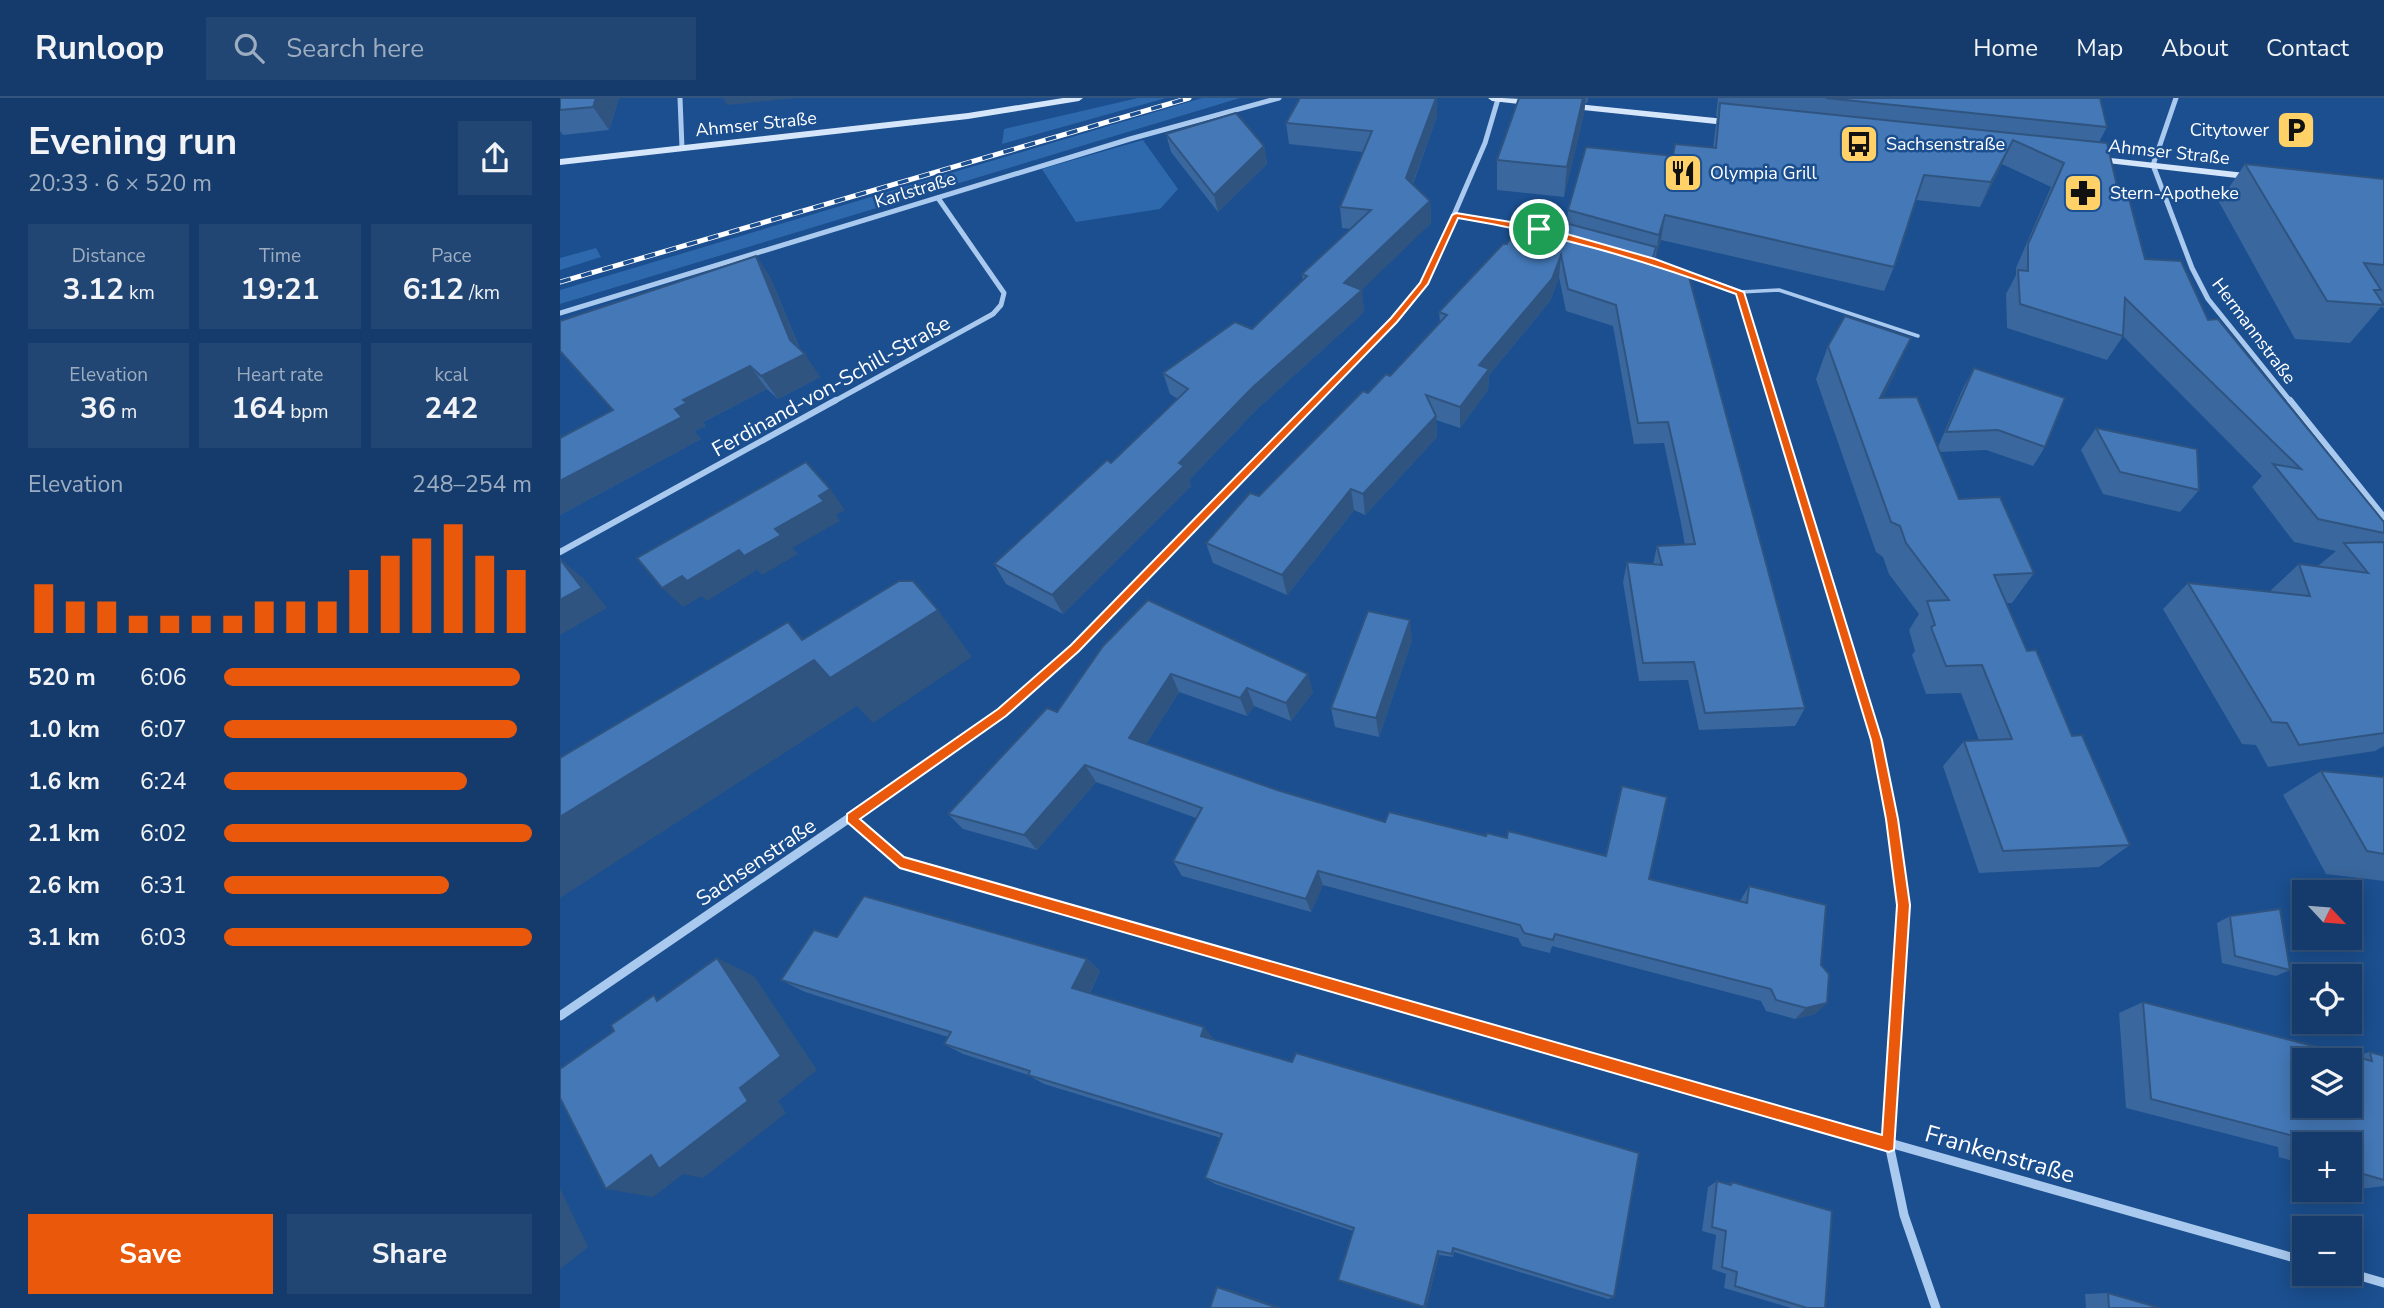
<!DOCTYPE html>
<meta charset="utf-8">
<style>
body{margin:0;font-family:"Nunito Sans",sans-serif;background:#214673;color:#f1f3f6;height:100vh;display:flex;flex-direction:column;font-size:26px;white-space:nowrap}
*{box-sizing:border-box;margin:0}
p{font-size:23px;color:#9dadc1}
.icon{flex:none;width:38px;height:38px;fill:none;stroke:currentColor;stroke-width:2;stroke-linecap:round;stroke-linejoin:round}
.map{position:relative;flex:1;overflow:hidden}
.details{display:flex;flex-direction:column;background:#143b6b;width:560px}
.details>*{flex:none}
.needle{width:46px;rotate:116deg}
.tools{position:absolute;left:1732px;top:782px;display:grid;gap:14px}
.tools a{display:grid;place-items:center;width:70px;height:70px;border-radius:0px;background:#143b6b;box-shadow:0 4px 18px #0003,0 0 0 2px #33557e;font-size:35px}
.pin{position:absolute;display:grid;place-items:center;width:60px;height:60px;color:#fff;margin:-30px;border:4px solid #fff;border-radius:50%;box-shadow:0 2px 7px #0007}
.round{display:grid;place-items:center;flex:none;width:74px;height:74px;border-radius:0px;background:#214673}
.overview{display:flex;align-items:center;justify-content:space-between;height:119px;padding:0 28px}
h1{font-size:38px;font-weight:700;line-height:52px}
.metrics{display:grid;grid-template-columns:repeat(3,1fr);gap:10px;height:119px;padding:7px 28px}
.metrics div{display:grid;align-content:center;border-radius:0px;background:#214673;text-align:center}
.metrics b{font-size:30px;font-weight:700}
.metrics small{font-size:19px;font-weight:400}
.metrics p{font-size:19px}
.chart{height:196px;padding:14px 28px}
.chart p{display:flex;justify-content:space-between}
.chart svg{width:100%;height:126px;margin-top:7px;stroke:#ea580c;stroke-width:6}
.primary-button{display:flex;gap:14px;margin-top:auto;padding:14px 28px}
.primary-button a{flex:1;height:80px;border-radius:0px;background:#ea580c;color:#fff;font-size:28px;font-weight:700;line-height:80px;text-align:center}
.primary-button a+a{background:#214673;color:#f1f3f6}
ul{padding:0 28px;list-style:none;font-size:23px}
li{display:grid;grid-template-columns:112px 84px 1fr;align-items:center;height:52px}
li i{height:18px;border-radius:9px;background:#ea580c}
header{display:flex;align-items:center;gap:42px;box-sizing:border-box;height:98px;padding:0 35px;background:#143b6b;border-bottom:2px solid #33557e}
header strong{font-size:33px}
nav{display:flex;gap:38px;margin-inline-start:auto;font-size:24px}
.search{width:490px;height:63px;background:#214673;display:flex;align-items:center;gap:18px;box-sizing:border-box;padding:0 24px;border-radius:0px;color:#9dadc1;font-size:26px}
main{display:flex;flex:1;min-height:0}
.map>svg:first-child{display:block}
.green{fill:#2e69ad}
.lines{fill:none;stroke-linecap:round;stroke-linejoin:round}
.lane{stroke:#a9c9ee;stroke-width:3.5}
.street-far2{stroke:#a9c9ee;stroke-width:5}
.street-far1{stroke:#a9c9ee;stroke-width:6}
.street{stroke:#a9c9ee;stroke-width:9}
.secondary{fill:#d6e6fa;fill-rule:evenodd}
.rail-casing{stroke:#fff;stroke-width:5}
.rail{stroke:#1b4f8f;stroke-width:3.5;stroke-dasharray:11;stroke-linecap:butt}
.wall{fill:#3a679d}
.shaded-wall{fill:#305480}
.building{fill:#4478b7;stroke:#305480;stroke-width:2;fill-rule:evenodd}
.route{fill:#ea580c;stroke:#fff;stroke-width:2;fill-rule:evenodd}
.labels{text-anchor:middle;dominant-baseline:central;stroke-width:5;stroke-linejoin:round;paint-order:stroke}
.far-street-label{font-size:18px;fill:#fff;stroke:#1b4f8f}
.far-poi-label{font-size:18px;fill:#fff;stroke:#1b4f8f;text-anchor:start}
.street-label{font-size:21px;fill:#fff;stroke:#1b4f8f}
.near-street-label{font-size:24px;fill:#fff;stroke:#1b4f8f}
</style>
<header>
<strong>Runloop</strong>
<div class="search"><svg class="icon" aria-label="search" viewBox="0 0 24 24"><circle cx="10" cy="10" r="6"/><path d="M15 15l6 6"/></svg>Search here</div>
<nav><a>Home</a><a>Map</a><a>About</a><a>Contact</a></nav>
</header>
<main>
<section class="details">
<div class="overview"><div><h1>Evening run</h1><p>20:33 · 6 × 520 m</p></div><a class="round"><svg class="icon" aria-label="share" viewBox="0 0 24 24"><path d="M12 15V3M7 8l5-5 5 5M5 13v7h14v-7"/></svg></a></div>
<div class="metrics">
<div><p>Distance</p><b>3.12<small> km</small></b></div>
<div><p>Time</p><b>19:21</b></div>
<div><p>Pace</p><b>6:12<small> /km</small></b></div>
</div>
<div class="metrics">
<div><p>Elevation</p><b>36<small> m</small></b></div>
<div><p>Heart rate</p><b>164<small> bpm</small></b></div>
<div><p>kcal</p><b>242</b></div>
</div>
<div class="chart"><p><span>Elevation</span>248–254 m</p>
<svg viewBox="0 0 160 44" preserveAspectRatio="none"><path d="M5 44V27M15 44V33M25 44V33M35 44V38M45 44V38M55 44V38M65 44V38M75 44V33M85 44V33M95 44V33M105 44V22M115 44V17M125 44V11M135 44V6M145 44V17M155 44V22"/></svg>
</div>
<ul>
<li><b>520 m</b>6:06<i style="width:96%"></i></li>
<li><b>1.0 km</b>6:07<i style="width:95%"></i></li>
<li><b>1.6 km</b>6:24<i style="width:79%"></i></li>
<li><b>2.1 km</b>6:02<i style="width:100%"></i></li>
<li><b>2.6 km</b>6:31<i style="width:73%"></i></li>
<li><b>3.1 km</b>6:03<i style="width:100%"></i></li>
</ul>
<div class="primary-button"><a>Save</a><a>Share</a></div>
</section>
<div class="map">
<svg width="1824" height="1210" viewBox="0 0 1824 1210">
<rect width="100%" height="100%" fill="#1b4f8f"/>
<g class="green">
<path d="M578 0H606L442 46 444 31Z"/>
<path d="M642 0H680L0 206V192Z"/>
<path d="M583 42 618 91 600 111 516 124 482 71Z"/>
<path d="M36 150 41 159 0 172V160Z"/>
</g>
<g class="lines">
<path class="lane" d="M1180 194 1219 192 1358 238"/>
<g class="street-far2">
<path d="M120 0 122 50"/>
<path d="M1616 0 1593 67 1632 170 1648 201 1731 304"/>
<path d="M896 117 1012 139"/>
<path d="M1087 161 1180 194 1213 304"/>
<path d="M0 215 570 41 719 0"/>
<path d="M273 304 433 216 441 207 444 195 378 100"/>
<path d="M754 304 834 222 864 186 925 45 938 1"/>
</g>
<g class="street-far1">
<path d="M1213 302 1316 642 1327 698"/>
<path d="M1730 302 1824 419"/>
<path d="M0 454 276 302"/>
<path d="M320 698 442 615 515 550 756 302"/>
</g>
<g class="street">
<path d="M1327 697 1343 807 1329 1046 1344 1117 1376 1210"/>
<path d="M291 720 340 764 1745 1163"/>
<path d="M0 918 323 697"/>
<path d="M1790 1175 1824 1185"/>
</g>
<g class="secondary">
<path d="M503 0H523L519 3 408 21 0 67V61L408 15Z"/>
<path d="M928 0C944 0 967 0 981 5L977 8 932 3Z"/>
<path d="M1007 5 1175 22 1179 25 1175 28 1004 10 1003 8Z"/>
<path d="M1533 58 1694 76 1699 79 1694 82 1530 63 1528 61Z"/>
</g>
<g class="rail-casing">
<path id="rail" d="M0 184 629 0"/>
</g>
<use href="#rail" class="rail"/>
</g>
<g class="wall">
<path d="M0 0H59L49 32 3 37 0 33Z"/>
<path d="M959 0H1028L1027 5H1025L1024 15 1004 99 937 92V62Z"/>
<path d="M1158 0H1540L1547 29 1539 44 1585 161 1648 222 1824 424V648L1815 653 1708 669 1696 647 1682 646 1603 511 1628 485 1712 494 1711 492 1739 466 1758 468 1776 453 1734 444 1692 389 1702 378 1563 238 1547 262 1447 230 1446 196 1456 177V170L1491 89 1442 66 1420 109 1356 102 1334 169 1324 193 1101 142 1093 167 1245 610 1235 628 1139 632 1128 582 1079 583 1063 484 1067 464 1093 466 1097 448 1125 447 1120 420 1104 345 1074 346 1053 228 1006 213 999 179 990 203 929 277 928 292 900 330 876 322 877 339 805 417 794 412 727 497 653 465 646 445 699 398 808 295 830 278 880 224 879 214 1000 150 1007 125 1008 112 1113 58 1153 50 1157 18H1156Z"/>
<path d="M877 18 853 86 870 103 871 125 801 192 804 214 697 311 629 382 631 388 503 516 446 486 434 466 551 365 618 301 610 296 603 275 692 231 743 183 742 176 790 131 782 130 780 109 803 54 729 46 726 25Z"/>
<path d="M606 36 704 48 707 66 658 114 611 54Z"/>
<path d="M1685 66 1824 81V210L1821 209 1790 245 1735 241 1659 104Z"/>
<path d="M196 158 211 181 240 251 260 279 218 301 207 291 143 324 146 328 134 333 141 341 0 417V340L53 312Z"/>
<path d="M1268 248 1336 273 1322 300 1378 349 1403 290 1414 270 1485 349 1473 368 1426 352 1380 354 1399 401 1474 475 1452 505H1446L1467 553 1570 747 1539 769 1419 775 1383 668 1404 643 1419 642 1401 595 1366 596 1352 557 1355 553 1349 532 1359 516 1329 476 1323 459 1316 454 1256 281Z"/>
<path d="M1536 330 1639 392 1620 414 1543 396 1521 352Z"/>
<path d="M852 542 819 639 775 629 771 610Z"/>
<path d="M543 548 753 594 731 623 694 608 687 618 619 594 586 646 717 692 825 724 926 738 947 740 1045 758 1062 688 1089 781 1180 803 1189 788 1261 867 1267 905 1255 916 1235 921 1206 913 1201 903 992 848 990 855 962 848 958 840 763 787 751 814 622 778 613 763 636 720 536 684 477 752 403 731 388 716 497 614Z"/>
<path d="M1761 673 1824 679V783L1766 776 1723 697Z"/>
<path d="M1670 818 1730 872 1716 878 1662 865 1657 825Z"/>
<path d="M277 839 527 861 540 873 530 895 653 940V941L1054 1199 1048 1201 894 1154 893 1159 879 1157 866 1210 783 1184 793 1133 655 1086 645 1080 661 1040 484 986 468 977 403 956 384 946 388 939 245 894 221 882Z"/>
<path d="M1583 904 1796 958 1810 954 1824 958V1088L1800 1091 1790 1088V1046H1745V1066L1719 1059 1718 1049 1566 1010 1559 915Z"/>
<path d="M1157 1083 1168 1086 1172 1084 1265 1210H1231L1164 1190 1166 1176 1152 1171 1156 1137 1142 1133 1148 1089Z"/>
<path d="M1548 1195 1600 1210H1526L1525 1196Z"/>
</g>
<g class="shaded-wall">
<path d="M36 0H59L49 32 33 9Z"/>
<path d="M163 0H235L167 7Z"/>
<path d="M876 0H877V18L847 101 846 80Z"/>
<path d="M1023 0H1026L1024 15 1004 99 1007 69Z"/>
<path d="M1453 42 1442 66 1420 109 1431 84Z"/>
<path d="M704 48 707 66 658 114 654 97Z"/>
<path d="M870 103 871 125 795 199 802 192 804 214 697 311 629 382 631 388 503 516 492 497 619 365 784 185Z"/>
<path d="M1105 117 1101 142 1095 161 1099 137Z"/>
<path d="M1001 157 999 179 990 203 929 277 928 292 900 330V309L919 267Z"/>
<path d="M196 158 211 181 242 257 245 256 260 279 218 301 201 278 230 242Z"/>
<path d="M1351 240 1336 273 1306 333 1320 300Z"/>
<path d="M190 268 207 291 143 324 146 328 134 333 141 341 0 417V383L115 311 123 302Z"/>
<path d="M876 318 877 339 805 417 803 396Z"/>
<path d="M270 391 285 412 276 417 280 423 232 450 238 456 202 477 184 458 215 431 259 398Z"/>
<path d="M791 391 794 412 727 497 722 477Z"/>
<path d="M179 452 197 472 147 503 142 498 123 509 102 490 122 478Z"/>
<path d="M0 461 24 481 47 510 0 537Z"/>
<path d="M378 512 412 559 313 625 297 608 0 800V719L242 542 228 524 273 571Z"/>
<path d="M850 522 852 542 819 639 816 620Z"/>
<path d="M611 576 619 594 579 657 569 640Z"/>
<path d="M748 576 753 594 731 623 726 605Z"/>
<path d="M687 590 694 608 687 618 680 600Z"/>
<path d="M525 667 536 684 477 752 464 737Z"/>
<path d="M758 773 763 787 751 814 746 801Z"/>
<path d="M157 860 194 878 257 972 218 1003 226 1015 143 1080 123 1076 93 1099 46 1091 180 990Z"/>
<path d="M527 861 540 873 526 902 512 890Z"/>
<path d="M1267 905 1255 916 1235 921 1246 910Z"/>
<path d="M644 929 653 940 650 948 641 938Z"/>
<path d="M0 1090 28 1149 0 1171Z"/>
<path d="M878 1153 879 1157 866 1210 864 1209Z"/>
<path d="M657 1189 668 1191 723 1210H718Z"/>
</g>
<g class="building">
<path d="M0 0H36L33 9 0 12Z"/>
<path d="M740 0H876L846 80 870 103 784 185 802 192 692 290 619 365 624 368 492 497 434 466 547 362 551 365 628 291 603 275 675 224 692 231 747 178 742 176 811 112 780 109 812 33 726 25Z"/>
<path d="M959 0H1023L1007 69 937 62Z"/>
<path d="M1266 0H1540L1547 29Z"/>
<path d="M1160 5 1547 45 1558 92 1567 93 1585 161 1621 163 1648 222 1658 221 1824 424V435L1758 421 1713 366 1741 371 1565 200 1563 238 1460 206 1458 172 1468 173V146L1504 65 1453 42 1431 84 1364 77 1334 169 1105 117 1099 137 1008 112 1026 49 1113 58 1115 46 1156 50Z"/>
<path d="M676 15 704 48 654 97 606 36Z"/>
<path d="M1685 66 1824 81V167L1804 165 1821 192H1814L1824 207 1767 203Z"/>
<path d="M1005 125 1096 149 1091 166 1129 179 1245 610 1145 615 1134 564 1083 565 1067 464 1102 467 1097 448 1135 446 1125 400 1108 324 1078 325 1056 207 1008 191 1001 157 992 181 919 267 929 271 900 309 866 297 876 318 803 396 791 391 722 477 646 445 690 395 699 398 803 293 808 295 826 276 830 278 887 217 879 214 943 146H947L949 142 1000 150Z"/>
<path d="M196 158 230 242 245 256 201 278 190 268 123 302 127 305 115 311 122 319 0 383V340L53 312 0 253V223Z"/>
<path d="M1285 218 1351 240 1320 300 1357 299 1399 401 1440 399 1474 475 1434 477 1467 553 1476 552 1512 638 1522 637 1570 747 1443 753 1404 643 1452 641 1422 567 1386 568 1371 529 1375 527 1367 503 1389 502 1346 445 1340 428 1331 424 1268 248Z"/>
<path d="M1414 270 1505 300 1485 349 1438 332 1386 334Z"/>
<path d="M1536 330 1637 351 1639 392 1560 374Z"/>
<path d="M246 364 270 391 259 398 264 403 215 431 221 437 184 458 179 452 127 483 122 478 102 490 77 460Z"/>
<path d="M1824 444V635L1739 647 1727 625 1712 624 1628 485 1750 498 1739 466 1808 475 1784 445Z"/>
<path d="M0 461 22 490 0 502Z"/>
<path d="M339 483H353L378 512 270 580 254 562 0 719V660L228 524 242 542Z"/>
<path d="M588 502 748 576 726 605 687 590 680 600 611 576 569 640 717 692 825 724 829 714 926 738 927 735 947 740 948 733 1046 758 1062 688 1107 699 1089 781 1187 805 1189 788 1266 807 1261 867 1269 876 1267 905 1246 910 1216 902 1211 891 995 836 993 842 964 835 960 827 758 773 746 801 613 763 642 710 525 667 464 737 388 716 487 610 497 614 543 548Z"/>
<path d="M808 513 850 522 816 620 771 610Z"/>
<path d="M1761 673 1824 679V756L1807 753Z"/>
<path d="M304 798 527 861 512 890 644 929 641 938 732 964 736 955 1079 1055 1054 1199 893 1150 892 1156 878 1153 864 1209 778 1182 794 1130 645 1080 662 1036 468 977 470 973 384 946 391 934 221 882 254 832 277 839Z"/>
<path d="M1720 811 1730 872 1675 858 1670 818Z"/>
<path d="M157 860 221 958 180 990 188 1003 99 1071 91 1057 46 1091 0 1000V971L54 933 51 927 94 897 97 903Z"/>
<path d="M1583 904 1812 963 1810 954 1824 958V1082L1793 1073 1792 1063H1790V1046H1750L1749 1042 1591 1001ZM1745 962H1790V1008H1745Z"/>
<path d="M1157 1083 1171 1087 1172 1084 1272 1113 1265 1210H1247L1175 1188 1177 1174 1162 1169 1166 1133 1152 1129Z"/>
<path d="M657 1189 718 1210H650Z"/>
<path d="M1548 1195 1600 1210H1549Z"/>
</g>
<path class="route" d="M896 115 982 129 1095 161 1184 194 1322 642 1338 721 1350 807 1334 1052 1329 1054 340 770 287 724V716L438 611 511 547 831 220 860 185 892 117ZM898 120C996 136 1083 162 1176 196L1311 642 1326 721 1337 807 1322 1037 344 759 300 721 446 618 519 553 837 224 868 186Z"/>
<defs>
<g id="parking-square" transform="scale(2.0125)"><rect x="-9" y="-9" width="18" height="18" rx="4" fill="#ffd166" stroke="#1b4f8f"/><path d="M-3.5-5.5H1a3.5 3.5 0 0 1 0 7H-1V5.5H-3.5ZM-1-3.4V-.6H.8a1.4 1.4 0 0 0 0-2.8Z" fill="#111"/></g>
<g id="bus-square" transform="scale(2.0125)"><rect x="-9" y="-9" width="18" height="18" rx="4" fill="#ffd166" stroke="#1b4f8f"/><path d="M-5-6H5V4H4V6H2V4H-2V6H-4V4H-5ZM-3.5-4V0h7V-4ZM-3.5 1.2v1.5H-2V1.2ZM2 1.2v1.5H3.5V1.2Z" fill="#111"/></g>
<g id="restaurant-square" transform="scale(2.0125)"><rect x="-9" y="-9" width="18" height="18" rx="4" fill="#ffd166" stroke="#1b4f8f"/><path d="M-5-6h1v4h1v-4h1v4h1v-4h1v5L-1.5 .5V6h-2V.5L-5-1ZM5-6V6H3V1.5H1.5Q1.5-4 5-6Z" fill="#111"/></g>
<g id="pharmacy-square" transform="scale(2.0125)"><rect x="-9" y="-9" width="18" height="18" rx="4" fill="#ffd166" stroke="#1b4f8f"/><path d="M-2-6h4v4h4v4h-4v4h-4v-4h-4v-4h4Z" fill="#111"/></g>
</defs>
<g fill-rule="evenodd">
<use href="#parking-square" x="1736" y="32"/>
<use href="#bus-square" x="1299" y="46"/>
<use href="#restaurant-square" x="1123" y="75"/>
<use href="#pharmacy-square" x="1523" y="95"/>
</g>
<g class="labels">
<g class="far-street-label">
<text transform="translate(196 26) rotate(-6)">Ahmser Straße</text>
<text transform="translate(1609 54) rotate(6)">Ahmser Straße</text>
<text transform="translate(355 92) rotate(-17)">Karlstraße</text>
<text transform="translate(1694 233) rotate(53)">Hermannstraße</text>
</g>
<g class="far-poi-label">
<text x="1709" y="32" text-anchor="end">Citytower</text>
<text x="1326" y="46">Sachsenstraße</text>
<text x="1150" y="75">Olympia Grill</text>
<text x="1550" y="95">Stern-Apotheke</text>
</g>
<g class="street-label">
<text transform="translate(271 288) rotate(-29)">Ferdinand-von-Schill-Straße</text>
<text transform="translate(196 764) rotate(-34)">Sachsenstraße</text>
</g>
<g class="near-street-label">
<text transform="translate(1440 1056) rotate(16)">Frankenstraße</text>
</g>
</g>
</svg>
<div class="tools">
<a><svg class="needle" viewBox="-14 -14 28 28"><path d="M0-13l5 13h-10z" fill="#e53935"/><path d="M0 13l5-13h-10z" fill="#9dadc1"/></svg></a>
<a><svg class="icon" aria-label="locate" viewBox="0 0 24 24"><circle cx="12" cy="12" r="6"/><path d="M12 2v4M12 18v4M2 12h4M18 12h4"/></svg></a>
<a><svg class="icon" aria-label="layers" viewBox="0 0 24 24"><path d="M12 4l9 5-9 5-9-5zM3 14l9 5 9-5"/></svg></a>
<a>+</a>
<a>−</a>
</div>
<div class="pin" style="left:979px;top:131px;background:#1e9e55"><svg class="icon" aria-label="arrive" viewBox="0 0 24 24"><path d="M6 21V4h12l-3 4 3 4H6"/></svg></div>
</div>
</main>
